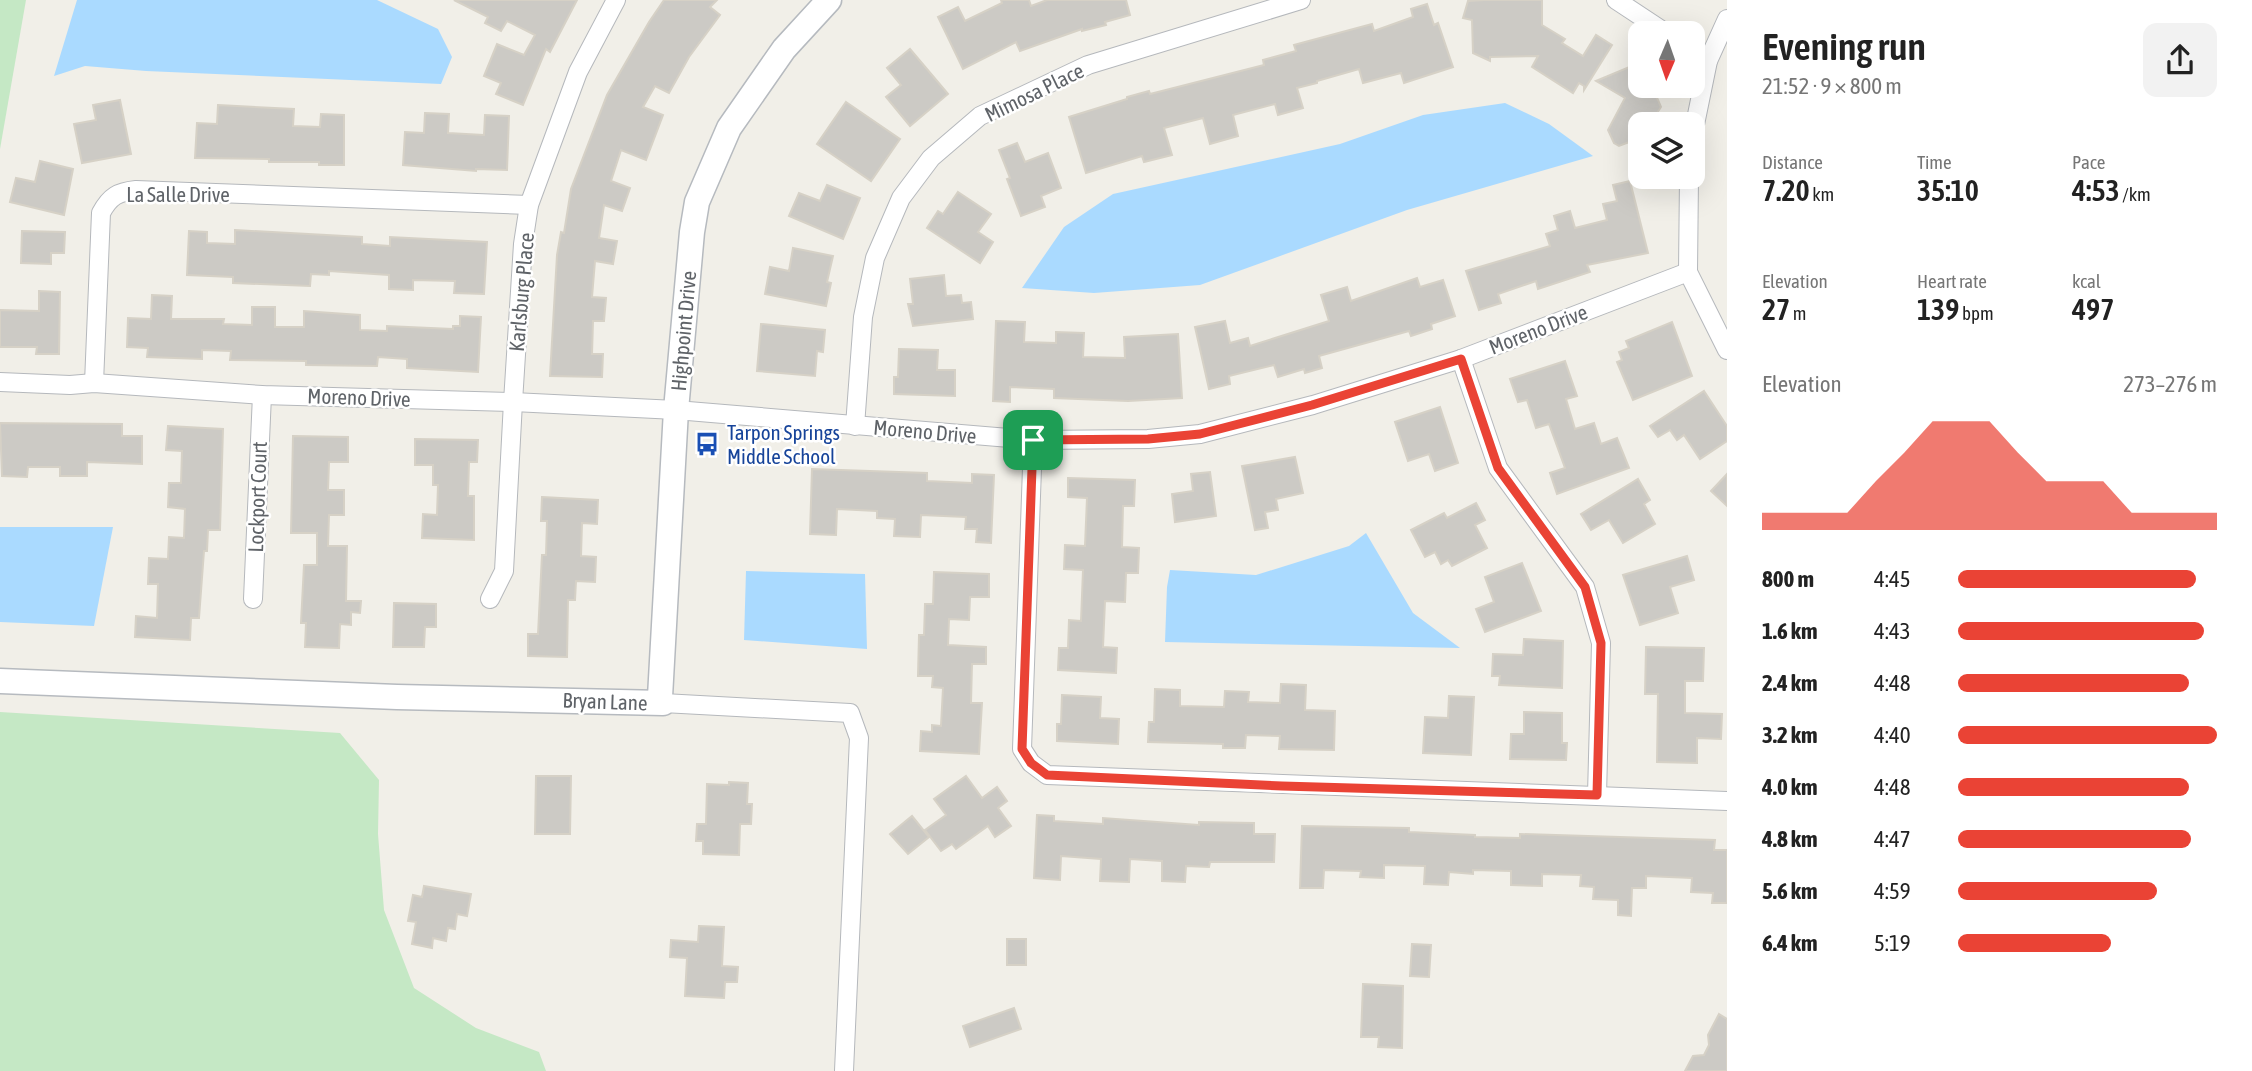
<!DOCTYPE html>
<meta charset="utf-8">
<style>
body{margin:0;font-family:"Asap Condensed",sans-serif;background:#f2f2f2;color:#222;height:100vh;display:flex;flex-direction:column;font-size:26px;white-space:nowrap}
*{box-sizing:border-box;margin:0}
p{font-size:23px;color:#767676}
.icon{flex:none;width:38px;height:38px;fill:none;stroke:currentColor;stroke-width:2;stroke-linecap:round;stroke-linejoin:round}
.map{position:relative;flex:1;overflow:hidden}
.panel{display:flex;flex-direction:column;background:#fff;width:525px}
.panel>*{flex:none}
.needle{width:46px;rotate:182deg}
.tools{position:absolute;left:1628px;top:21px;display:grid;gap:14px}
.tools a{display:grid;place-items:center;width:77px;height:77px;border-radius:14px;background:#fff;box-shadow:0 7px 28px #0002;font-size:35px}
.pin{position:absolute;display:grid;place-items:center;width:60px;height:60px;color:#fff;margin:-30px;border-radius:14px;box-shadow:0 4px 10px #0006}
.round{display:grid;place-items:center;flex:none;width:74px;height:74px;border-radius:14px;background:#f2f2f2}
.overview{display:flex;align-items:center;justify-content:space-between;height:119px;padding:0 35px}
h1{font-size:38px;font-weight:600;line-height:52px}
.stats{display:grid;grid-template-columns:repeat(3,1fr);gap:10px;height:119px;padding:7px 35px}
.stats div{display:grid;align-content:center}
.stats b{font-size:30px;font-weight:600}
.stats small{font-size:19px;font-weight:400}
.stats p{font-size:19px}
.chart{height:196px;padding:14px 35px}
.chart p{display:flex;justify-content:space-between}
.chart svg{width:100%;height:126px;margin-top:7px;fill:#ea4335;opacity:.7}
ul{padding:0 35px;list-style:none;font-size:23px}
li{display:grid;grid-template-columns:112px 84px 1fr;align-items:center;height:52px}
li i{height:18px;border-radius:9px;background:#ea4335}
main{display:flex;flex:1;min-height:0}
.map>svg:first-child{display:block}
.green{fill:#c5e8c5}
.water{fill:#aadaff}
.building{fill:#cccac5;stroke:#d6d1c6;stroke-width:2}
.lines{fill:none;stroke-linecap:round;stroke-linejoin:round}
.street-casing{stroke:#b5b8bc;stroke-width:20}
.secondary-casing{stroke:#b6babf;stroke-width:27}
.street{stroke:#fff;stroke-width:18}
.secondary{stroke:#fff;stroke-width:24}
.route-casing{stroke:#fff;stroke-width:14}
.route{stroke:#ea4335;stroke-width:9}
.labels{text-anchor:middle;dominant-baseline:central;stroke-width:5;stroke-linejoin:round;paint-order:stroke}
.street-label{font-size:21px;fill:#5f6368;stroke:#fff}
.transit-label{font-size:21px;fill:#164399;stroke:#fff;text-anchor:start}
</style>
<main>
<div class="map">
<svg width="1727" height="1071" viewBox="0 0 1727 1071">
<rect width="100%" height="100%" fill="#f1efe8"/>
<g class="green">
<path d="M0 0H26L0 149Z"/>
<path d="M0 712 340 733 379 780 378 834 384 910 414 988 476 1028 539 1052 546 1071H0Z"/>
</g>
<g class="water">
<path d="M77 0H377L438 29 452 57 441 84 146 71 85 66 54 76Z"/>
<path d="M1505 103 1549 124 1593 156 1407 210 1200 285 1094 293 1022 288 1064 227 1113 194 1340 144 1423 115Z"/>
<path d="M0 527H113L94 626 0 622Z"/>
<path d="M1366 533 1413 613 1460 648 1165 642 1167 587 1170 570 1256 575 1349 546Z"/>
<path d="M746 571 865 574 867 649 744 640Z"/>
</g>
<g class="building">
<path d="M454 0H577L550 52 546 49 523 105 496 94 501 83 484 76 497 44 524 55 535 35 507 21 501 31 485 23 488 17Z"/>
<path d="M664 0H717L710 7 720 15 689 57 669 93 655 86 643 107 663 115 646 160 621 150 611 181 630 188 622 211 604 205 599 238 617 241 613 264 595 261 592 297 606 298 604 321H593L592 354H603L602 377 550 376 557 255 561 232 564 233 571 189 607 95 649 22Z"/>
<path d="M1001 0H1029L1031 6 1047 0H1126L1130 15 1105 22 1106 25 1082 31V29L1020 51 1016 42 963 69 938 17 958 7 965 21 1002 3Z"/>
<path d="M1484 0H1542V25L1565 39 1562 43 1583 56 1596 35 1612 45 1584 90V86L1579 83 1573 93 1532 67 1538 56 1490 57V61L1473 53 1472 20 1463 18 1468 1Z"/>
<path d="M1427 4 1434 25 1438 23 1453 67 1404 83 1401 73 1363 83 1359 69 1317 81V83L1297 88 1303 108 1278 115 1275 104 1233 115 1238 136 1210 144 1203 118 1164 128 1172 155 1144 162 1142 156 1086 173 1069 117 1127 99V97L1149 91 1150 94 1264 65 1263 60 1296 51 1294 45 1372 24 1374 31 1413 17 1411 9Z"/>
<path d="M910 49 948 94 910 126 886 97 901 85 887 68Z"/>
<path d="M1634 65 1640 68V86H1652L1661 107 1650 124H1640V138L1619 146 1614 143 1608 130 1625 98 1596 81Z"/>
<path d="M120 100 131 154 82 163 74 124 96 120 93 105Z"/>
<path d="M846 102 900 139 871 181 817 144Z"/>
<path d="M218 105 294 109 293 126 320 127 321 114 344 115V165H319V162H269V159L195 158 197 123 217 124Z"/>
<path d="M425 113 449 114 448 133 484 135 485 115 509 116 507 170 476 169V171L403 165 405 132 424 133Z"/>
<path d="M1017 143 1025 162 1048 153 1061 188 1041 196 1045 207 1021 216 1007 179 1010 178 999 150Z"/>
<path d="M40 161 73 169 64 215 10 202 16 178 35 182Z"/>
<path d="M1630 181 1648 253 1587 265 1590 272 1538 289 1536 281 1498 294 1501 303 1479 310 1466 271 1550 246 1546 234 1558 230 1554 216 1570 211 1575 228 1607 220 1603 204 1617 201 1613 185Z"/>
<path d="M827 185 860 198 843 239 789 216 799 193 820 201Z"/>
<path d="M958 192 991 214 978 232 993 242 980 263 927 228 938 211 943 214Z"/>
<path d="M235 230 362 237V244L390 246V237L487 242 484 294 454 293 455 281 413 280V290L389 289V275L329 271V275L311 274 310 286 233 283V277L187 275 189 231 207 232V243L235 244Z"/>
<path d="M22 231 65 232 64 253H51V264L21 263Z"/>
<path d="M793 248 833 256 827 282 831 283 826 306 765 294 770 267 789 271Z"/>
<path d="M944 275 946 296 961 295 962 303 971 302 973 319 913 326 908 304H913L910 279Z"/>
<path d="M1417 278 1420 287 1443 280 1455 316 1431 324 1432 329 1411 336 1409 331 1319 356 1322 368 1305 373 1304 369 1278 377 1274 365 1229 376 1230 384 1209 389 1195 327 1225 321 1230 343 1248 338 1250 346 1329 321 1321 295 1347 287 1351 301Z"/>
<path d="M39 291 60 292 59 354H36L37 347H0V310L39 311Z"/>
<path d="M152 295 172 296 171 319H224L223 324 252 325V307H275V327H304V311L360 315V330L387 331V326L453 329V326H460V316L481 317 478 372 407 368V359L378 357 377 366 306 365V361L230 360 231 351 202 350V359L147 357 148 348 127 347 128 318 151 319Z"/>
<path d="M996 321 1025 322 1024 342 1056 343V332L1084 333 1083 357 1125 358 1124 337 1178 334 1182 398 1128 401 1054 398V389L1010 387V402L993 401Z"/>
<path d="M1672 322 1692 376 1633 400 1617 362 1622 360 1619 352 1629 348 1626 341Z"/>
<path d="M761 324 825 330 823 352 817 351 815 376 757 371Z"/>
<path d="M899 349 938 350 937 370H955V396L894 394V377H898Z"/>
<path d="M1565 361 1577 396 1566 399 1575 429 1594 423 1601 444 1617 438 1629 468 1557 494 1550 473 1565 468 1549 424 1536 428 1527 400 1518 402 1510 379Z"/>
<path d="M1704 391 1727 426V441L1700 459 1684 435 1677 440 1670 430 1658 437 1650 426Z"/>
<path d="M1440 407 1458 463 1435 471 1429 454 1408 461 1395 422Z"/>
<path d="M0 423 122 424V436H142V464L87 462V476H60V467H28L27 477 2 476Z"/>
<path d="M168 426 223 429 220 530H208L207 551H204L199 618H191L190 640 135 637 136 616 157 618 158 584H148L149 558 168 559 169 537 184 538 185 509 168 507 169 483H181L182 451 166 450Z"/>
<path d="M293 436 348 437V462H329L328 490H344V515H329L328 546H347L346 601H361L360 613 351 612V625L340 624 339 648 305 647 306 623H301L304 565H317V533H291Z"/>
<path d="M415 439 478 440 477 462H469L468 496H474V540L422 538 423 514 437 515 438 485H433V465H415Z"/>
<path d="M1295 457 1303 493 1276 499 1278 510 1265 512 1268 528 1255 530 1242 466Z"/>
<path d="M812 469 927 473V481L972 483V474L994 475 991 543 976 542 977 529H965L966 517 921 515 920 537 894 536 895 519 877 518V511L837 509 836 535 810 534Z"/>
<path d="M1210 472 1216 516 1175 522 1172 494 1193 491 1191 474Z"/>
<path d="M1727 474V506L1711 491Z"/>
<path d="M1068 478 1135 480 1134 506H1123L1122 547 1139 548 1138 573H1126L1125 602 1105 601 1103 647 1117 648 1116 673 1058 670 1059 648H1068L1069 620 1081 621 1083 570 1064 569 1065 545 1085 546 1087 498 1068 497Z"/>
<path d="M1638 479 1650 500 1644 504 1655 524 1623 543 1609 520 1591 530 1581 514Z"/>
<path d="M542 497 598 500 597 524 582 523 581 556 596 557 595 582 576 581 575 600H568L567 657 528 656V634H538L542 555H546L547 521H541Z"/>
<path d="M1476 503 1485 520 1475 525 1487 548 1452 566 1448 560 1441 564 1435 552 1425 557 1411 530 1444 513 1447 518Z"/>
<path d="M1687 556 1694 580 1670 587 1678 613 1640 625 1623 575Z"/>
<path d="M1522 563 1541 611 1485 632 1476 609 1494 602 1485 577Z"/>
<path d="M934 572 989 574V597H970L969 620 949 619 948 645 986 647V664H972L971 703H982L979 754 920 751 921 731 932 732V725L941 726 943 688 932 687 933 676H918L919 635H924L925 604H933Z"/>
<path d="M394 603 436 604V627H425L424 647H393Z"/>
<path d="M1524 639 1563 641 1562 688 1499 685 1500 676H1492L1493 654 1523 655Z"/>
<path d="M1646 647 1704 648 1703 681H1685V713L1722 714 1721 739 1697 738V763L1657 762 1658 694H1645Z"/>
<path d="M1281 684 1306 685 1305 710 1335 711 1334 750 1279 749 1280 736 1246 735 1245 748H1223V744L1148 742 1149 722H1154L1155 689 1180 690V706L1224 707 1225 691 1249 692 1248 702 1280 703Z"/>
<path d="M1062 695 1101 697 1100 718 1119 719 1118 744 1057 741V724H1061Z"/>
<path d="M1449 696 1474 697 1471 755 1423 753 1425 717 1448 718Z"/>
<path d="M1524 712 1562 713V743H1567L1566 760 1510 759 1511 734H1524Z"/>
<path d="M536 776H571L570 834H535Z"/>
<path d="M966 776 982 798 997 787 1007 801 998 808 1011 826 995 837 988 826 956 849 952 844 941 851 925 830 946 815 934 799Z"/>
<path d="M729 782 748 783 747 804H752L751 824H740L739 855 703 854V841H696L697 824H706L707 784 729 785Z"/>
<path d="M1037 815 1054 816V821L1103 824V818L1199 825V822L1254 823V834H1275L1274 862H1210L1209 867 1186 866 1185 882 1162 881V861L1130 859 1129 882 1100 881 1101 859 1061 856 1060 880 1034 878Z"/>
<path d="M912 816 929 837 908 854 890 834Z"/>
<path d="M1302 826 1409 828V832L1475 835V837L1520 838V834L1715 840 1714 850H1727V903H1712L1713 893 1691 892 1692 878 1646 876V888H1632L1631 916 1618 915V900L1593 899 1594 887 1580 886 1581 875 1542 874V886L1511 885V871L1473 870V874L1449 872 1448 885 1424 884 1425 866 1384 865V878L1360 877 1361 871 1324 870 1323 888H1300Z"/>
<path d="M424 886 471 894 467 916 457 914 455 929 448 928 446 941 433 938 432 948 412 944 416 922 408 921 413 895 422 897Z"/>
<path d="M699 926 724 927 722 966 738 967 737 982H725L724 998 685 996 687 958 670 957 671 940 698 942Z"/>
<rect x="1007" y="939" width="19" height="26"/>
<path d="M1412 944 1431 945 1429 977 1410 976Z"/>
<path d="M1363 984 1403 986 1402 1048 1378 1047 1379 1037H1361Z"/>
<path d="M1014 1008 1021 1029 970 1047 963 1026Z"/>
<path d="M1719 1014 1727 1019V1071H1685L1693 1056 1704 1055 1709 1045 1708 1035Z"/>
</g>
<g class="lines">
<g class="street-casing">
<g id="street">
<path d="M1616 0 1666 33"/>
<path d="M1692 50 1708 61"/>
<path d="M1692 139 1708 61 1727 19"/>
<path d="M1689 177 1688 272 1727 350"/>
<path d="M1461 359 1498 468 1585 587 1601 643 1597 795"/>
<path d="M0 382 70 385 94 383 262 395 513 402 676 410 1033 440 1148 439 1200 434 1313 405 1461 359 1688 272"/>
<path d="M94 383 101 213C110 196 118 192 136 190L529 205"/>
<path d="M855 426 863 317 875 258 901 198 931 158 980 116 1088 65 1301 0"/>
<path d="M1033 440 1022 749 1031 763 1047 775 1727 801"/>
<path d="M253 599 262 395"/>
<path d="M490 599 504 571 513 402 523 244 529 205 578 72 616 0"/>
<path d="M663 703 850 713 859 738 844 1071"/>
</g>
</g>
<g class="secondary-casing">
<path id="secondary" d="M0 681 397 697 663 703 660 697 676 410 692 232 697 202 729 128 784 49 829 0"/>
</g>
<use href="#street" class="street"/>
<use href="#secondary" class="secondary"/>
</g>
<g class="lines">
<g class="route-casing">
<path id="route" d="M1461 359 1498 468 1585 587 1601 643 1597 795 1282 786 1047 775 1031 763 1022 749 1033 440 1148 439 1200 434 1312 405Z"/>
</g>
<use href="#route" class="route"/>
</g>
<defs>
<g id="bus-bare" transform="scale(1.89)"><path d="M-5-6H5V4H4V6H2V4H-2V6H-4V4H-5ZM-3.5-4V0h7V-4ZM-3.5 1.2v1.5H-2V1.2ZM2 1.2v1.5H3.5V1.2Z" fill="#1a4fb4" stroke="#fff" stroke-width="2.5" paint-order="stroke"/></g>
</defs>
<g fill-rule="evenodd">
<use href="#bus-bare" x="707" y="444"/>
</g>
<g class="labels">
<g class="street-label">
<text transform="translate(1034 92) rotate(-26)">Mimosa Place</text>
<text x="178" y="194">La Salle Drive</text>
<text transform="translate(521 292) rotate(-85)">Karlsburg Place</text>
<text transform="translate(1538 329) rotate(-21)">Moreno Drive</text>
<text transform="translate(683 331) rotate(-85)">Highpoint Drive</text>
<text transform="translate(359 397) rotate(2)">Moreno Drive</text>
<text transform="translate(925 431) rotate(5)">Moreno Drive</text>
<text transform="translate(257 497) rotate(-88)">Lockport Court</text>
<text transform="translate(605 701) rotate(2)">Bryan Lane</text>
</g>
<g class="transit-label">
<text x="727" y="432">Tarpon Springs<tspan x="727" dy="24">Middle School</tspan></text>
</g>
</g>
</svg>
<div class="tools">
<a><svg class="needle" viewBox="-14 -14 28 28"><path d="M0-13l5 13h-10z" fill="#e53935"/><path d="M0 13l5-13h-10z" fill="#767676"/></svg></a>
<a><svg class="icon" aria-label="layers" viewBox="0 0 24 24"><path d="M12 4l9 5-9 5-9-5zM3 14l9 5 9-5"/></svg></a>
</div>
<div class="pin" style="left:1033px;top:440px;background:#1e9e55"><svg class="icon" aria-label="arrive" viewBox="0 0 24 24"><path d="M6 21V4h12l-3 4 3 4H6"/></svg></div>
</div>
<section class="panel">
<div class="overview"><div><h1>Evening run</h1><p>21:52 · 9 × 800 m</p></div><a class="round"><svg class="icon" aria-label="share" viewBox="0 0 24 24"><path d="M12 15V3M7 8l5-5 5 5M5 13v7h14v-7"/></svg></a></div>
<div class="stats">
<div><p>Distance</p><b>7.20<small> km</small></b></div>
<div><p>Time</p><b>35:10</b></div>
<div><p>Pace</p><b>4:53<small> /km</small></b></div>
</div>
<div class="stats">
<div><p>Elevation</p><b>27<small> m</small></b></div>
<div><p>Heart rate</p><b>139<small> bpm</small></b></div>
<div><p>kcal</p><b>497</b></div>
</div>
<div class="chart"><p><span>Elevation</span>273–276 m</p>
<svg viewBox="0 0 160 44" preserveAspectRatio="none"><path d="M0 44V38L10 38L20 38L30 38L40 27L50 17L60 6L70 6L80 6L90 17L100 27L110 27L120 27L130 38L140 38L150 38L160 38V44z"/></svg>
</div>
<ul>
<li><b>800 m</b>4:45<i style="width:92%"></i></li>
<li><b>1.6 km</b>4:43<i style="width:95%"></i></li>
<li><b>2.4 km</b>4:48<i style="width:89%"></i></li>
<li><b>3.2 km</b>4:40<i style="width:100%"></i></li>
<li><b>4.0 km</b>4:48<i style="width:89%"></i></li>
<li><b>4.8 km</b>4:47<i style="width:90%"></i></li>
<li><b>5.6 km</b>4:59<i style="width:77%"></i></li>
<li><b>6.4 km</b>5:19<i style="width:59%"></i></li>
</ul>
</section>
</main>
